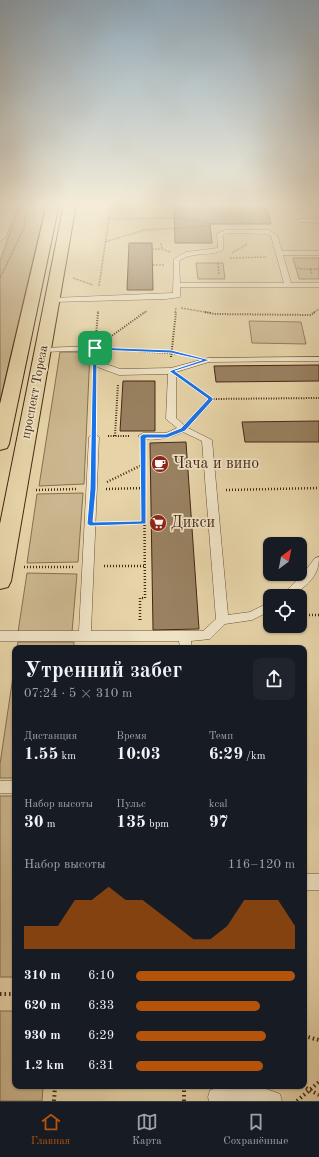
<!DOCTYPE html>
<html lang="ru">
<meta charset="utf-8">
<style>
body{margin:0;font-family:"Old Standard TT",serif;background:#20242c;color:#f1f3f6;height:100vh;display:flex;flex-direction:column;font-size:15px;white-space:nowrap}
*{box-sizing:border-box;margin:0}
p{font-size:13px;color:#9ea1a6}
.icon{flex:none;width:22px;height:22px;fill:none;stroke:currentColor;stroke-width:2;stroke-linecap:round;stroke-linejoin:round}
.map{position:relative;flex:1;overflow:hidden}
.sheet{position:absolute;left:12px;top:645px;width:295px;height:444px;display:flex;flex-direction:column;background:#171b24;border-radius:8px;box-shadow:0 1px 3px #0004}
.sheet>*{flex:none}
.needle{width:26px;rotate:32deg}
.buttons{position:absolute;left:263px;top:537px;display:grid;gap:8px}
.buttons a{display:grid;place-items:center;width:44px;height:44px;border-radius:8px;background:#171b24;box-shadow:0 1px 3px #0004;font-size:20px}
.pin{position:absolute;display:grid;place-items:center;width:34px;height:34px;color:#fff;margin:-17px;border-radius:8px;box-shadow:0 2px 6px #0006}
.round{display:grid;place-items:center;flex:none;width:42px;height:42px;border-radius:8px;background:#20242c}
.summary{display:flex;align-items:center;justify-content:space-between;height:68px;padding:0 12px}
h1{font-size:22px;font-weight:800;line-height:30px}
.figures{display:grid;grid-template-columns:repeat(3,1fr);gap:6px;height:68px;padding:4px 12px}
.figures div{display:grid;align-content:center}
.figures b{font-size:17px;font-weight:800}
.figures small{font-size:11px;font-weight:400}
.figures p{font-size:11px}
.chart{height:112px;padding:8px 12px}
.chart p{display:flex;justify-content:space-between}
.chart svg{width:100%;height:72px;margin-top:4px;fill:#b45309;opacity:.7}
ul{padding:0 12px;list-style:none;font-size:13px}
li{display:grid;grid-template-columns:64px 48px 1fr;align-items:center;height:30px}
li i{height:10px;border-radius:5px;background:#b45309}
.tabs{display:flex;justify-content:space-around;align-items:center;height:56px;border-top:1px solid #363941;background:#171b24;font-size:11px;color:#9ea1a6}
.tabs a{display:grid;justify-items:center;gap:2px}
.tabs .active{color:#b45309}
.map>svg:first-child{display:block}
.green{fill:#cbb78f;stroke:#886f52}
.building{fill:#998161;stroke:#462714}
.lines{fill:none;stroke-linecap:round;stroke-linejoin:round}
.lane-casing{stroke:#6e5239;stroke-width:1}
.street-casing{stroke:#6e5239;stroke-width:1}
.primary-casing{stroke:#462714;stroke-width:2}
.path-far4{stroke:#462714;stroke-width:1.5;stroke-dasharray:0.5 1;stroke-linecap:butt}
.path-far3{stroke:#462714;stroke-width:2;stroke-dasharray:1 1.5;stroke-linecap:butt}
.path-far2{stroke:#462714;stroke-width:2.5;stroke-dasharray:1 2;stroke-linecap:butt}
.path-far1{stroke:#462714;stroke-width:3;stroke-dasharray:1 2.5;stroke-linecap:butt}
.path{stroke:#462714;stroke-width:4;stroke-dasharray:1.5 3;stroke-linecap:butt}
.lane{fill:#efe3c6;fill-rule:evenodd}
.street{fill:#efe3c6;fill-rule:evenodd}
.primary{fill:#e6d4a8;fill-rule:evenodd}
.route{fill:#1a73e8;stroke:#fff;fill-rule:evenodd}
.labels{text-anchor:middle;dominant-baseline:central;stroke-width:3.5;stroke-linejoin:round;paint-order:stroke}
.far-street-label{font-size:13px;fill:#462714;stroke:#efe3c6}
.poi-label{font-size:16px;fill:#462714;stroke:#efe3c6;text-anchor:start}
</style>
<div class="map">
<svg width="319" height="1101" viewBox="0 0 319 1101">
<rect width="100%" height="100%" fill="#e6d4a8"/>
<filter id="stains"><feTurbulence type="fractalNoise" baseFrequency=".005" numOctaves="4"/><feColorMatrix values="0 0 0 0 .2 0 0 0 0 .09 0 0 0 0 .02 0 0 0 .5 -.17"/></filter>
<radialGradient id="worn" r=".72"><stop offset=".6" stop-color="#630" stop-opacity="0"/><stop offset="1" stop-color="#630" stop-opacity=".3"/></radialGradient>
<g class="green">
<path d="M20 204H46L0 401V261Z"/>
<path d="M293 258H319V279H299Z"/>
<path d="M196 263H223L225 279H198Z"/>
<path d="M249 321 301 322 306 344 252 343Z"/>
<path d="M60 352H90L84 484 39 486Z"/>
<path d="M83 493 78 562 27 563 37 494Z"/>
<path d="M27 573 77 574 72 632H18Z"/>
<path d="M18 642H74V648H17Z"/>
<path d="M15 663V778H0V764Z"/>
<rect x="0" y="796" width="15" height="181"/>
<path d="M0 1011H15V1086H43L42 1101H0Z"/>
</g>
<g class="building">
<path d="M174 208H267L271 224H210L212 243H175Z"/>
<path d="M129 243H152L153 290H127Z"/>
<path d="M319 365V381L216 382 214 366Z"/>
<path d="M123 381H155V431H120Z"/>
<path d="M319 421V442H245L242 422Z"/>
<path d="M186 442 199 629 153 630 150 443Z"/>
</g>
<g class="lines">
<g class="lane-casing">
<g id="lane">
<path d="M67 204H79L76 206Z"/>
<path d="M300 219H319V223L298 222 297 221Z"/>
<path d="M225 230H269L277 235 282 251H319V255H283L291 283H319V287H180V297L166 299 52 302 48 300 52 298 173 293 174 259 186 252 218 248 217 234ZM228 233 268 234 271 236 284 283H180L179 261C192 251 209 257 223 250V235Z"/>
<path d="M95 346H98V350L43 352 39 350 43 348Z"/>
<path d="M319 357V361L209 362 176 372V418L186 427 212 440 228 615 250 612 270 602V611L252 620 225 624 210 639 191 641 192 648H180L179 641H0V631H79L89 437 94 434 99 437 91 631H203L216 619 202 441 183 432C173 437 147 444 138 436L143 433H166L177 428 166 419 168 374 119 375 92 365V361H98L120 369 171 368 208 358Z"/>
<path d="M319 557C319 577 308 583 294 596H281L302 575 315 558Z"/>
<rect x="0" y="781" width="15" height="12"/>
<rect x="304" y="874" width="15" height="16"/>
<path d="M261 1087 280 1094 282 1101H209L208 1097 210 1090 217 1088Z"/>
</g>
</g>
<g class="street-casing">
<path id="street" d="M5 204H17L6 237 0 241V219Z"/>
</g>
<g class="primary-casing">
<g id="primary">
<path d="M47 204H59L9 444 7 448 0 450V404Z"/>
<path d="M64 204H76L11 581 8 587 0 589V524Z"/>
</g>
</g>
<g class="path-far4">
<path d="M109 219 176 218 214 224"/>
<path d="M224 220V217L236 216 243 219"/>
<path d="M105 242 144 230 210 226"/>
<path d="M161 243 162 249"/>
<path d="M152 249H162L170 252"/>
<path d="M232 253 247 244"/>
<path d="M230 258 267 257"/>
<path d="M218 263 219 274"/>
<path d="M153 265H164"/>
<path d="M298 267 299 269H310L312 274"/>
<path d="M310 269H319"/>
<path d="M0 278 24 228 26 214"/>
<path d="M73 278 93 285"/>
<path d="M99 286 111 204"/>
<path d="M181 308 211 313"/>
<path d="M98 313V311"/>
<path d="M144 313 147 311"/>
<path d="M175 313 176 308"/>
<path d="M313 313 319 309"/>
</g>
<g class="path-far3">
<path d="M205 312 215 314 311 315 315 312"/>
<path d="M96 336 98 312"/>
<path d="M106 340 145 312"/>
<path d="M107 349 180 354"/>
<path d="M171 357 176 312"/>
<path d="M187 382 211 399"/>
<path d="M192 419 211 399 319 398"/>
<path d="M94 426 95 377"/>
<path d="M108 436H129"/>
<path d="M115 436 118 384"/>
</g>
<g class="path-far2">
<path d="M107 482 144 464"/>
<path d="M106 489 144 488"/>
<path d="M36 490 77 489"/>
<path d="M226 490 319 488"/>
<path d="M105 524 144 523"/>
<path d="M104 566H144"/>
<path d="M24 567H73"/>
<path d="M300 615H319"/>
<path d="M140 620V598H145L144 449"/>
</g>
<path class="path-far1" d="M140 619V621"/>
<g class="path">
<path d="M0 994H15"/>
<path d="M304 1036 319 1040"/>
<path d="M184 1086V1101"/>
<path d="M302 1086 319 1095"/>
<path d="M54 1101 55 1086"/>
<path d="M297 1101 319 1082"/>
</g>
<use href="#lane" class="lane"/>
<use href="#street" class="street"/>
<use href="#primary" class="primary"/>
</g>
<linearGradient id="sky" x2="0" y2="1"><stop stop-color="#91a9ba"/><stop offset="0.57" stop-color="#f4ecd8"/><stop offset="1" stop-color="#f4ecd8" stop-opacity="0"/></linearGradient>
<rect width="319" height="358" fill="url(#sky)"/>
<path class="route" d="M93 347 171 350 210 360 175 371 213 398V400L185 431 167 438H146V524L90 526 87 524 90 489ZM97 350 171 353 202 360 169 371 208 399 181 428 166 434H143L140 436 141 521 93 522 96 489Z"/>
<defs>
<g id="cafe-disc" transform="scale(0.9)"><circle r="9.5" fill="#8f2418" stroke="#efe3c6"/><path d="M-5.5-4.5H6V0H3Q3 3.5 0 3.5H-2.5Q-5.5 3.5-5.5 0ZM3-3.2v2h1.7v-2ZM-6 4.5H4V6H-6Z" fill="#fff"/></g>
<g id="supermarket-disc" transform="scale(0.9)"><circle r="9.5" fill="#8f2418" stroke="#efe3c6"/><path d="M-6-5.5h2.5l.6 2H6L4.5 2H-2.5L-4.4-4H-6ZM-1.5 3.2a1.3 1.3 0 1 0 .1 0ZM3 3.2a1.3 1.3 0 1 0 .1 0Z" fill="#fff"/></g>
</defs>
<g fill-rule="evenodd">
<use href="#cafe-disc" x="160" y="464"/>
<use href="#supermarket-disc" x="158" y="523"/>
</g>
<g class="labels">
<g class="far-street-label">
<text transform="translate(35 392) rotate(-79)">проспект Тореза</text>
</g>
<g class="poi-label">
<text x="173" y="464">Чача и вино</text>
<text x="171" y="523">Дикси</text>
</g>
</g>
<rect width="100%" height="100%" filter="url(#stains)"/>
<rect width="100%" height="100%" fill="url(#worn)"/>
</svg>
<div class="buttons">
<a><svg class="needle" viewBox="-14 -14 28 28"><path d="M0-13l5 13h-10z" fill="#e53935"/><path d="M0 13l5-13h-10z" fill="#9ea1a6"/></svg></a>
<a><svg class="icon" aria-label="locate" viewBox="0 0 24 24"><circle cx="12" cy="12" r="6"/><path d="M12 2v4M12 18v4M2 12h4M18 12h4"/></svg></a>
</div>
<div class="pin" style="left:95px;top:348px;background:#1e9e55"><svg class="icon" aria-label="arrive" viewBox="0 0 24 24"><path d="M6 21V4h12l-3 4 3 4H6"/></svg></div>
<section class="sheet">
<div class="summary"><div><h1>Утренний забег</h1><p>07:24 · 5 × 310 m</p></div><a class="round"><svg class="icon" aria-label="share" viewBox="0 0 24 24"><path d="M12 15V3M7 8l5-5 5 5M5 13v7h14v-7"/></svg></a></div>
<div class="figures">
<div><p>Дистанция</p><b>1.55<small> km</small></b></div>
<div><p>Время</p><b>10:03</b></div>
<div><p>Темп</p><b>6:29<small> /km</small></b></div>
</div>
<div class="figures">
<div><p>Набор высоты</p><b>30<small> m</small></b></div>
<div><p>Пульс</p><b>135<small> bpm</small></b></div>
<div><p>kcal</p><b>97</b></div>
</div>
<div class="chart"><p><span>Набор высоты</span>116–120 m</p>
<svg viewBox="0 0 160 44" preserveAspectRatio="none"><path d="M0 44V30L10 30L20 30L30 14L40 14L50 6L60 14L70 14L80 22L90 30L100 38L110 38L120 30L130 14L140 14L150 14L160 30V44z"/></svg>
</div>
<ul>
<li><b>310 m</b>6:10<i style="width:100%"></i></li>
<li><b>620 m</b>6:33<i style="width:78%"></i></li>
<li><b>930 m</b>6:29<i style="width:82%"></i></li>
<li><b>1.2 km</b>6:31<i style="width:80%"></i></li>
</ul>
</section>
</div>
<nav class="tabs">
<a class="active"><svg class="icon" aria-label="home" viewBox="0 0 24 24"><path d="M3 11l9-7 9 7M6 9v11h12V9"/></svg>Главная</a>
<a><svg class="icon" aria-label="map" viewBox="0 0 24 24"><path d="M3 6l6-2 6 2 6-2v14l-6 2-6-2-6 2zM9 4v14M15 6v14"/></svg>Карта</a>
<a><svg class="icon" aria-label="saved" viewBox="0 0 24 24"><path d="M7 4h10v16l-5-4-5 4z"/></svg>Сохранённые</a>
</nav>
